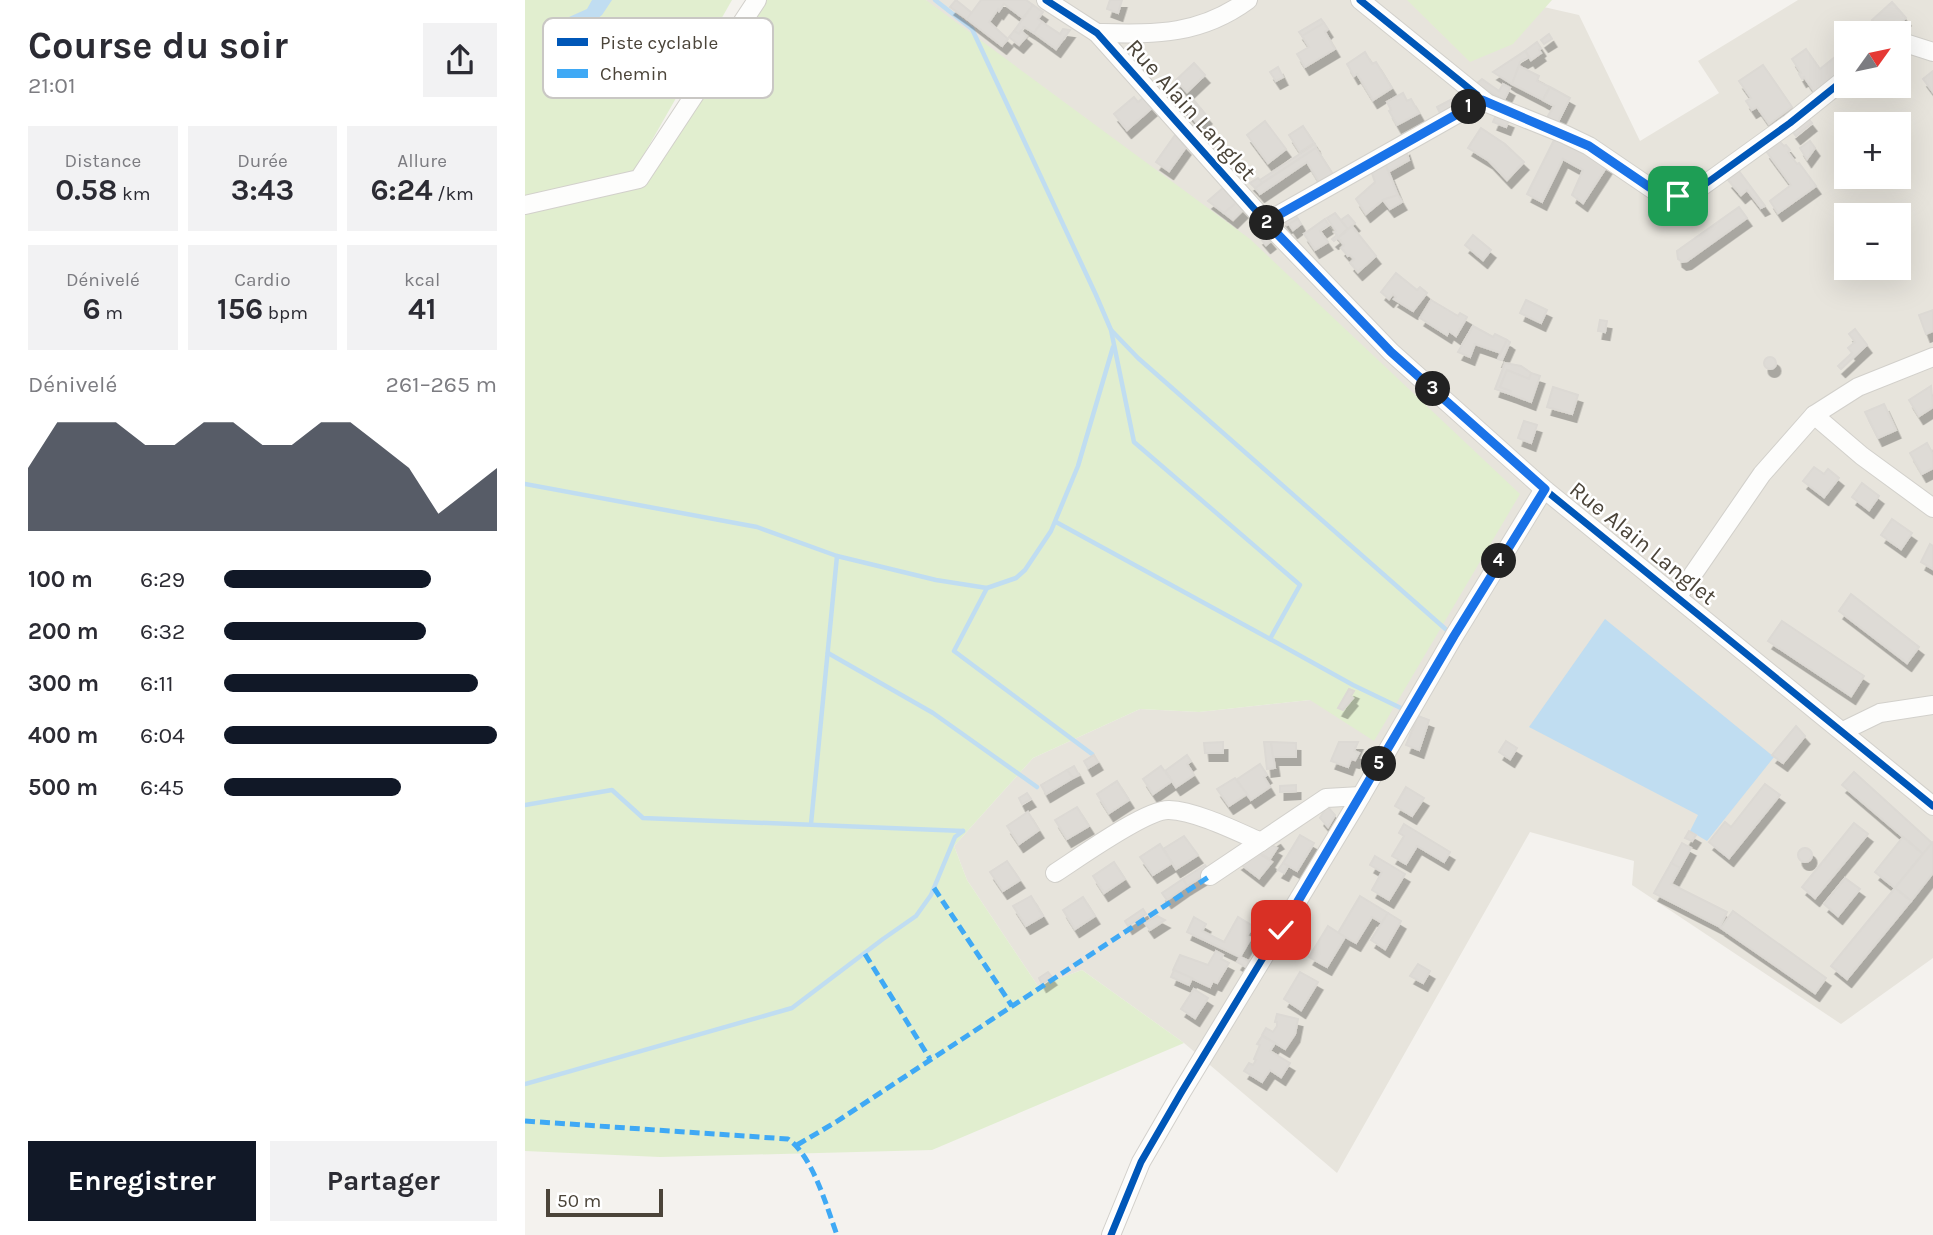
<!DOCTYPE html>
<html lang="fr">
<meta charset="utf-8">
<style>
body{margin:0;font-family:Karla,sans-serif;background:#f2f2f3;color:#2b2b33;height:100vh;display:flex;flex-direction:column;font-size:26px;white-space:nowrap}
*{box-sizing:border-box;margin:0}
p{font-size:23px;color:#7c7c81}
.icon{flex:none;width:38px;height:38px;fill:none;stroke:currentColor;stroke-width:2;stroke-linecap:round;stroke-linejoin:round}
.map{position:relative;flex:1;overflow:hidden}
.panel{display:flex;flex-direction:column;background:#fff;width:525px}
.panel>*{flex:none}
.needle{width:46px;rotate:57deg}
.controls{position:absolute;left:1309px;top:21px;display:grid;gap:14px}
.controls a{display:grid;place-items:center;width:77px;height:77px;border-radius:0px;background:#fff;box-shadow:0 7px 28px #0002;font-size:35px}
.scale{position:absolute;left:21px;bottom:18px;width:117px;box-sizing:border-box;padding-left:7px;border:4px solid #4b4439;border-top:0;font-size:19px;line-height:24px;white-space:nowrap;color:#4b4439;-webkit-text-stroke:5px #fff;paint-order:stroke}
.pin{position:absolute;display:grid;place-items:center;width:60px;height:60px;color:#fff;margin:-30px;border-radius:14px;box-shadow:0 4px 10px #0006}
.km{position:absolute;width:35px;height:35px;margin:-18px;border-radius:50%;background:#222;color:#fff;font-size:19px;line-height:35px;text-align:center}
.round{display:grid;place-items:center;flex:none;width:74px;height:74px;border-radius:0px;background:#f2f2f3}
.overview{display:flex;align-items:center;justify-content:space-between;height:119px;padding:0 28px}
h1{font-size:38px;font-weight:700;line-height:52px}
.stats{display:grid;grid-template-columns:repeat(3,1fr);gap:10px;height:119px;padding:7px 28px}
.stats div{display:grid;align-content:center;border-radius:0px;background:#f2f2f3;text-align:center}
.stats b{font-size:30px;font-weight:700}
.stats small{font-size:19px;font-weight:400}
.stats p{font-size:19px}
.chart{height:196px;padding:14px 28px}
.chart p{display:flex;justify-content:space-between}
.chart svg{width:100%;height:126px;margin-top:7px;fill:#111827;opacity:.7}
.button{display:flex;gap:14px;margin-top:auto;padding:14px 28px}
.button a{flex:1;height:80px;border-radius:0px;background:#111827;color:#fff;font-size:28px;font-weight:700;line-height:80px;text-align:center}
.button a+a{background:#f2f2f3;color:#2b2b33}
ul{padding:0 28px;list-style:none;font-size:23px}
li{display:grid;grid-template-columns:112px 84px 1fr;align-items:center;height:52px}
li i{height:18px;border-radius:9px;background:#111827}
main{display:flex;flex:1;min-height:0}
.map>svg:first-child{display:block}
.residential{fill:#e7e4dc;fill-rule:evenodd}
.green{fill:#e1eecf}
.water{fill:#c0ddf1}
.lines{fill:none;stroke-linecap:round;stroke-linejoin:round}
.stream{stroke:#c0ddf1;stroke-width:4.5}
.building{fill:#dedbd6;stroke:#dcd9d4;stroke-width:2;filter:url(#shadow)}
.minor-casing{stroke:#d2d0cb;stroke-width:20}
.minor{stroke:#fdfdfc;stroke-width:18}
.quiet{stroke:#3fa9f5;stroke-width:5;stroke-dasharray:10 5;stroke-linecap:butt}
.cycleway-casing{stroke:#fff;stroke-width:11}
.cycleway{stroke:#0057b8;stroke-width:7}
.route-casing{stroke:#fff;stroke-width:14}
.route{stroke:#1a73e8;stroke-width:9}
.labels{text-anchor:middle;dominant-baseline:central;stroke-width:5;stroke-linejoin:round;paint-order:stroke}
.street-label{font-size:23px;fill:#4b4439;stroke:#fff}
.key{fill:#fff;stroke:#c9c7c4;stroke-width:2}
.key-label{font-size:19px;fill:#4b4439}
</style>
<main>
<section class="panel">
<div class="overview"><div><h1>Course du soir</h1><p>21:01</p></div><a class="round"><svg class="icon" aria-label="share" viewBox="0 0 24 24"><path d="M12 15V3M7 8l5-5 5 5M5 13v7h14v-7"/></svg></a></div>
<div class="stats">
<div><p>Distance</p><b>0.58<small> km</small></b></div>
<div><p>Durée</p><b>3:43</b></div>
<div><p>Allure</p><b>6:24<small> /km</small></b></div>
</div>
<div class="stats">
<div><p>Dénivelé</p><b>6<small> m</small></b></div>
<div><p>Cardio</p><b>156<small> bpm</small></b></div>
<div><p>kcal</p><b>41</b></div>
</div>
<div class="chart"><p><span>Dénivelé</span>261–265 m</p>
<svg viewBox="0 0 160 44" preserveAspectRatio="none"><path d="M0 44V22L10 6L20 6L30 6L40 14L50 14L60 6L70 6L80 14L90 14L100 6L110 6L120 14L130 22L140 38L150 30L160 22V44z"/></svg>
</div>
<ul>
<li><b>100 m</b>6:29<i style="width:76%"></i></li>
<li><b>200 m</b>6:32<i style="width:74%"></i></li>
<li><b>300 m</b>6:11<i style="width:93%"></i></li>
<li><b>400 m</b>6:04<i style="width:100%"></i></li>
<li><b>500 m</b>6:45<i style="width:65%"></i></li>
</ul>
<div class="button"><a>Enregistrer</a><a>Partager</a></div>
</section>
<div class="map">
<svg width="1408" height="1235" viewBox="0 0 1408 1235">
<defs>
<filter id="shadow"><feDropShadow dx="4.5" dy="8" stdDeviation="0" flood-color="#0004"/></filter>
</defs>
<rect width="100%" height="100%" fill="#f4f2ee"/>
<path class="residential" d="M401 0H988L1054 15 1115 141 1194 93 1173 61 1273 0H1408V958L1316 1024 1107 885 1109 861 1005 832 812 1173 659 1043 557 970 513 986 442 880 429 846 508 758 615 709 674 712 785 700ZM1321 33H1374V86H1321ZM1321 124H1374V177H1321ZM1321 215H1374V268H1321Z"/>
<g class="green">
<path d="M0 0H207L114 163 236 0H401L725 239 995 494 849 741 785 700 674 712 615 709 508 758 429 846 442 880 513 986 557 970 659 1043 407 1150 135 1157 0 1151Z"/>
<path d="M882 0H1027L988 44 945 62Z"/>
</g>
<g class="water">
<path d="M67 0H87L77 15 53 34 35 21 62 9Z"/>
<path d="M1080 619 1249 757 1182 841 1165 831 1173 815 1004 727Z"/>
</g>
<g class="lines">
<g class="stream">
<path d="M410 0 447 29 571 295 586 330 609 442 775 585 745 639 828 685 880 710"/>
<path d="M587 331 613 358 925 633"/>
<path d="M0 484 232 527 312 556 411 580 462 588 491 578 500 570 526 531 553 466 588 347"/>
<path d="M531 522 745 639"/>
<path d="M462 588 429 651 567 754"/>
<path d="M303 653 408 713 512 787"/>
<path d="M0 805 87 790 118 818 438 831"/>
<path d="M286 824 312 556"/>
<path d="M0 1084 267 1008 358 939 391 916 406 895 430 837 438 831"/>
</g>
</g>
<g class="building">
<path d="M431 0 447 13 442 19 425 7Z"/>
<path d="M456 0H501L508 5 498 18 479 4 474 11 473 9 464 22 483 39 477 46 442 19Z"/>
<path d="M585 0H597L593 13 582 9Z"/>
<path d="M1367 2 1381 18 1363 33H1358L1347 20Z"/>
<path d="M508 5 518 12 513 19 517 22 509 33 499 27 494 34 489 31Z"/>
<path d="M796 19 799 23 777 36 774 32Z"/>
<path d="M517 22 535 34 538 29 545 30 531 49 509 33Z"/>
<path d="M799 23 803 29 800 32 810 49 780 67 772 54 784 47 777 36Z"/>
<path d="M489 31 494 34 496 31 502 36 494 45 484 37Z"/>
<path d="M1024 34 1027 39 1019 44 1016 40Z"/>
<path d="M1012 42 1016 48 1014 50 1016 53 1006 60 1000 51Z"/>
<path d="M1281 49 1295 69 1315 53 1321 60V70L1291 94 1279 77 1277 79 1274 74 1276 73 1267 59Z"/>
<path d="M1000 51 1004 57 995 62 987 84 968 72Z"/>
<path d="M840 52 847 64 851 62 867 88 848 100 832 74 829 76 822 64Z"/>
<path d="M669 63 680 75 662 92 651 80Z"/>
<path d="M1238 65 1267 107 1244 124 1232 107 1227 110 1221 101 1226 98 1214 81Z"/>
<path d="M994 66 1014 76 1012 81 1025 87 1018 100 987 84Z"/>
<path d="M753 67 758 77 751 81 745 72Z"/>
<path d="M1408 71V92L1398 79Z"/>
<path d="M957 79 974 91 978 84 985 88 979 100 951 84Z"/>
<path d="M1025 87 1045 98 1032 124 1021 119 1029 106 1018 100Z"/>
<path d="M878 93 882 101 886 99 894 113 872 125 864 111 866 110 862 102Z"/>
<path d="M935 95 945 103 918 119 912 107Z"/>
<path d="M609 97 613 102 618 98 627 108 602 130 589 114Z"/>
<path d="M667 98 676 109 667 117 657 106Z"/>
<path d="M676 109 682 116 678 120 680 122 675 127 667 117Z"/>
<path d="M971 115 984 120 981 127 968 122Z"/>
<path d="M1283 118 1287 123 1271 136 1267 131Z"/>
<path d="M740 121 761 149 743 163 722 135Z"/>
<path d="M778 126 789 143 775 152 764 135Z"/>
<path d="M956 128 980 144 999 162 982 180 964 161 943 148Z"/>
<path d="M650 135 661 147 644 171 631 162Z"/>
<path d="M1030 138 1082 166 1058 203 1047 195 1058 170 1038 159 1017 202 1002 194Z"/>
<path d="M1254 141 1259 146 1261 145 1265 150 1263 152 1272 164 1274 163 1291 186 1253 213 1245 201 1266 185 1241 151Z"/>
<path d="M1285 141 1290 148 1282 159 1275 148Z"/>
<path d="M790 144 791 148 737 183 735 180Z"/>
<path d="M791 148 811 179 797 187 782 162 735 194 730 188Z"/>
<path d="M880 148 884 160 863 172 860 163Z"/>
<path d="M860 163 873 195 858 200 841 214 831 199 850 182 845 168Z"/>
<path d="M1214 171 1240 206 1236 208 1222 190 1216 195 1203 180Z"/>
<path d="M733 178 737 183 730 188 725 183Z"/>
<path d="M698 188 711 203 699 213 683 201Z"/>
<path d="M873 195 877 202 865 209 858 200Z"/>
<path d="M711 203 718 210 708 220 699 213Z"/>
<path d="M1214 207 1222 218 1162 261 1157 262 1153 259 1152 251Z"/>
<path d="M768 212 773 219 762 225 757 218Z"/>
<path d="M810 213 823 229 809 241 807 239 812 235 809 232 811 231 802 218Z"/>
<path d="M823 215 830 223 823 229 816 220Z"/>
<path d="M773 219 776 224 768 230 764 224Z"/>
<path d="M800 219 804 225 795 231 803 242 790 250 779 234Z"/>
<path d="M827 226 851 256 833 272 825 263 829 259 825 255 823 256 816 248 819 245 813 238Z"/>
<path d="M739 233 746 241 741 245 734 237Z"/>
<path d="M948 235 966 250 958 260 940 245Z"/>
<path d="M871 273 892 290 895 287 902 293 888 311 869 299 871 297 868 294 864 299 856 292Z"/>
<path d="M906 300 933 316 935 313 942 317 931 336 924 331 922 335 895 318Z"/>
<path d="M1001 300 1022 310 1016 323 995 313Z"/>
<path d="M1408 310V331L1401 334 1394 315Z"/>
<path d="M1075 320 1082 321 1080 332 1073 331Z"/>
<path d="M948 326 968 337 970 334 982 340 976 353 950 344 945 357 933 352Z"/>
<path d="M1330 329 1342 345 1316 369 1313 366 1327 353 1323 348 1330 342 1324 334Z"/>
<path d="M982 340 985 342 977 360 973 359Z"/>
<circle cx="1245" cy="363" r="6"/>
<path d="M980 363 996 366 1006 373 1004 379 982 370 975 387 986 391 985 394 970 389Z"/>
<path d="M982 370 1004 379 1006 373 1015 376 1006 402 985 394 986 391 975 387Z"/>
<path d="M1406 386 1408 407 1394 416 1384 400Z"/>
<path d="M1028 387 1053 395 1047 414 1022 407Z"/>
<path d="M1359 404 1371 430 1353 438 1340 412Z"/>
<path d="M999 421 1012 425 1006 443 993 438Z"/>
<path d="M1402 443 1408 454V468L1397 474 1385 453Z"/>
<path d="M1289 467 1299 474 1303 469 1314 478 1299 497 1278 481Z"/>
<path d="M1337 483 1354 496 1344 510 1327 497Z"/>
<path d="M1367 519 1387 533 1376 549 1356 535Z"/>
<path d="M1405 544 1408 546V569L1396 562Z"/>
<path d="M1326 594 1394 647 1382 663 1314 611Z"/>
<path d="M1257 621 1339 676 1326 696 1243 641Z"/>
<path d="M824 689 829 691 826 696 828 698 818 710 813 708Z"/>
<path d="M893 716 904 720 894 750 881 745Z"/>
<path d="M1271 726 1280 736 1258 763 1247 755Z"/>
<path d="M981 741 992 748 985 759 974 752Z"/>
<path d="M698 742V753H680L679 743Z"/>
<path d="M739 742H746L750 768 742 769Z"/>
<path d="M746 742 771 743V757H748Z"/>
<path d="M814 742H833L829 751 834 753 830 760 826 759 823 767 806 761Z"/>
<path d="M569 755 573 762 563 768 559 761Z"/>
<path d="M662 755 666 761 662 764 669 775 651 787 640 771Z"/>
<path d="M735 764 742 775 739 777 745 787 726 800 711 780Z"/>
<path d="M549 766 554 775 548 778 542 770Z"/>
<path d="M636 766 647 781 628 794 618 779Z"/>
<path d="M542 770 548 778 521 794 516 785Z"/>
<path d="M1329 772 1407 843 1398 854 1317 785Z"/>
<path d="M710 778 722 794 704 806 692 789Z"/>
<path d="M592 781 604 800 584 813 572 794Z"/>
<path d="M1240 784 1255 795 1204 858 1184 842 1200 822 1206 827Z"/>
<path d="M771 785V791L755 792V786Z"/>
<path d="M881 787 899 798 887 816 870 806Z"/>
<path d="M502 793 506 799 497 804 494 798Z"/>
<path d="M802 806 810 815 803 827 795 818Z"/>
<path d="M552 807 564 826 542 839 530 820Z"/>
<path d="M503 812 514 830 494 844 482 826Z"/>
<path d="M1329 823 1343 834 1290 898 1277 887Z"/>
<path d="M879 824 925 852 919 862 892 846 881 864 867 856 879 836 874 833Z"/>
<path d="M1164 831 1171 835 1167 841 1160 838Z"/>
<path d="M775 835 789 843 772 871 758 863Z"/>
<path d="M659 836 673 855 651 869 638 849Z"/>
<path d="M751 837 754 841 747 845 752 848 745 859 730 851Z"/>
<path d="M1378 837 1398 854 1370 888 1350 872Z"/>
<path d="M1408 842V873L1386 901 1370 888Z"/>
<path d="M1157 843 1166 848 1155 868 1146 863Z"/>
<path d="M635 844 647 863 628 875 615 857Z"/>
<circle cx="1280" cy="855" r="7"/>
<path d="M730 851 747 862 734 878 713 862Z"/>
<path d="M850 856 880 874 864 900 847 890 857 872 845 865Z"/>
<path d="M482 861 495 880 478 891 465 872Z"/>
<path d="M589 862 600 879 579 893 568 876Z"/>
<path d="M758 863 763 866 759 873 753 870Z"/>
<path d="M1146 863 1155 868 1146 884 1202 912 1195 927 1129 893Z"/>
<path d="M680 865 685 872 662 886 658 879Z"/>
<path d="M1320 878 1335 889 1313 916 1299 904Z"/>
<path d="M658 879 662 886 642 900 637 893Z"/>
<path d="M1370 888 1386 901 1322 979 1306 966Z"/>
<path d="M506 896 518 916 501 926 488 906Z"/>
<path d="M835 896 863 913 857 923 847 917 831 943 813 933Z"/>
<path d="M558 897 570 916 550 929 538 910Z"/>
<path d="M618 909 621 914 603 926 600 921Z"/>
<path d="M737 910 750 918 746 926 732 917Z"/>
<path d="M1208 911 1301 978 1290 993 1196 928Z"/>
<path d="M863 913 876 921 860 949 846 940Z"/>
<path d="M632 916 640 920 625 930 620 923Z"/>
<path d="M669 917 681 924 677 931 699 942 713 917 728 926 722 936 726 938 715 957 662 932Z"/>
<path d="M803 926 820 937 802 967 784 957Z"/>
<path d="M691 951 698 955 696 959 704 963 692 983 688 981 685 987 648 970 655 955 683 965Z"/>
<path d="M715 957 724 961 721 967 712 962Z"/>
<path d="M893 964 905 971 898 983 885 976Z"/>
<path d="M649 970 667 978 664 985 646 977Z"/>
<path d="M523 972 527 977 517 984 514 978Z"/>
<path d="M775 972 793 982 776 1010 759 999Z"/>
<path d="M669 989 683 998 670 1018 656 1009Z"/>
<path d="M752 1014 773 1019 770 1034 760 1049 737 1035 741 1028 748 1032 752 1026V1022H750Z"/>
<path d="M737 1036 750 1043 745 1051 765 1063 756 1077 745 1070 737 1082 719 1071 724 1063 728 1065 731 1060 729 1059 735 1045 732 1044Z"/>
</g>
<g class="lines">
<g class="minor-casing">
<g id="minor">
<path d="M521 0 572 33 741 222 866 352 1019 489 1408 806"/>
<path d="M835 0 962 103 1039 134 1064 146 1136 195 1153 196 1172 190 1265 123 1321 78"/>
<path d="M572 33C629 34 674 36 723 0"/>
<path d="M1374 44 1380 43 1408 52"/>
<path d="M0 205 114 179 232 0"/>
<path d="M741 222 957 100"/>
<path d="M1289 415 1337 456 1408 508"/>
<path d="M1153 596 1237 474 1289 415 1333 387 1408 357"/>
<path d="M1318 731 1355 713 1408 705"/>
<path d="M530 873C552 859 621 809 644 810 671 811 711 831 736 842"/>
<path d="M685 876 801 798 836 796"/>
<path d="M586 1235 616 1162 656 1093 829 808 929 636 1019 489"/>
</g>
</g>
<use href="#minor" class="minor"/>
<g class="quiet">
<path d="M409 888 487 1006"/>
<path d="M340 954 405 1059"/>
<path d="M0 1121 263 1139C288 1156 302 1208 312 1235"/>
<path d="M272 1145 311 1122 685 876"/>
</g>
<g class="cycleway-casing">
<g id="cycleway">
<path d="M521 0 572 33 741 222 866 352 1019 489 1408 806"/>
<path d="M835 0 962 103 1039 134 1064 146 1136 195 1153 196 1172 190 1265 123 1321 78"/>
<path d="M586 1235 616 1162 656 1093 829 808 929 636 1019 489"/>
</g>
</g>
<use href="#cycleway" class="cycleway"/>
</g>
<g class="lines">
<g class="route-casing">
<path id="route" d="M756 930 929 636 1020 489 866 352 741 222 957 100 1064 146 1136 195 1153 196"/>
</g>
<use href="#route" class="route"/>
</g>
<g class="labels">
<g class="street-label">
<text transform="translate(666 110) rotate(48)">Rue Alain Langlet</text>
<text transform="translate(1118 543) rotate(39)">Rue Alain Langlet</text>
</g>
</g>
<rect x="18" y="18" width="230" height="80" rx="10" class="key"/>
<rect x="32" y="38" width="31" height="8" fill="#0057b8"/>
<rect x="32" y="69" width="31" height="9" fill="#3fa9f5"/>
<g class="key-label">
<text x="75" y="49">Piste cyclable</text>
<text x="75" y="80">Chemin</text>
</g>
</svg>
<div class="controls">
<a><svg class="needle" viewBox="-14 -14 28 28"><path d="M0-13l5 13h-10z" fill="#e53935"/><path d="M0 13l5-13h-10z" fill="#7c7c81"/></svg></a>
<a>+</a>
<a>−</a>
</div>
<div class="scale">50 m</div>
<div class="pin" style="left:1153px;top:196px;background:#1e9e55"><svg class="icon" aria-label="arrive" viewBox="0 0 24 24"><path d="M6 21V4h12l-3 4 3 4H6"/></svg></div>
<div class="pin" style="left:756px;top:930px;background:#d93025"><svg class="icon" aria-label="check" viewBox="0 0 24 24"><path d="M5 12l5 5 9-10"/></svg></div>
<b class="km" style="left:944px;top:107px">1</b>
<b class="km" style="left:742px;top:223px">2</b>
<b class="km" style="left:908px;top:389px">3</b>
<b class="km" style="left:974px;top:561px">4</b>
<b class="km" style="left:854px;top:764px">5</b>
</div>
</main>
